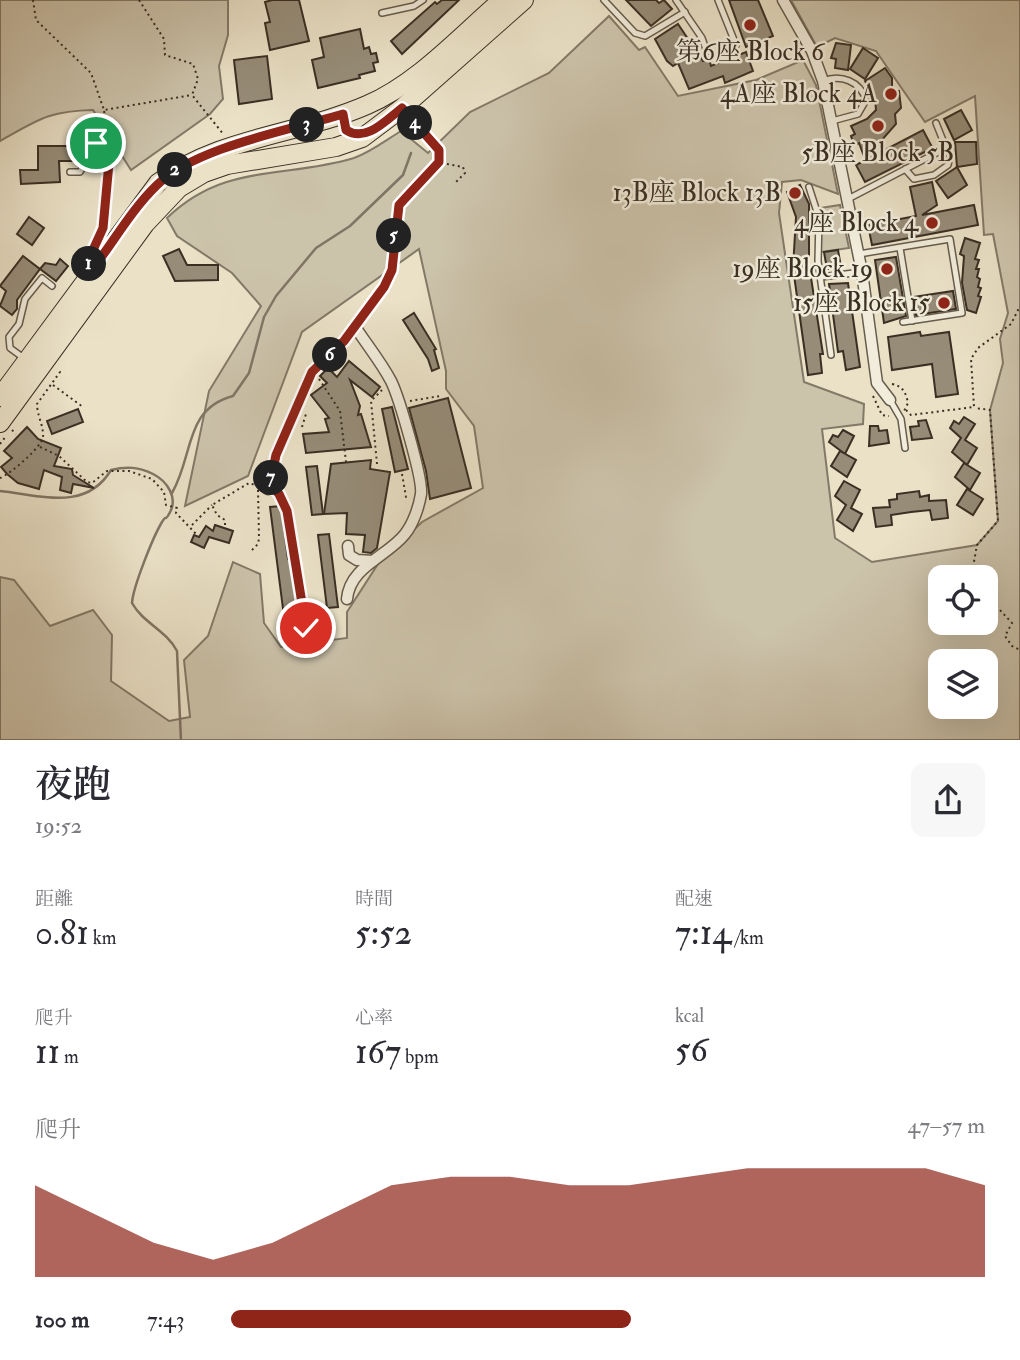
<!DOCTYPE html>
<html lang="zh-TW">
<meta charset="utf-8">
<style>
body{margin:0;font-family:"IM FELL Double Pica","Noto Serif TC",serif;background:#f7f7f7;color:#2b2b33;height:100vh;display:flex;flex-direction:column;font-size:26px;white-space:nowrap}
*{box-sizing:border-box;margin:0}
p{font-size:23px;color:#7c7c81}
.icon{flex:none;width:38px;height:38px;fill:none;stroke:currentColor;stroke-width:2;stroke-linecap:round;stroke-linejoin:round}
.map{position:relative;height:740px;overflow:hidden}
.drawer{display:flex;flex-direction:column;background:#fff;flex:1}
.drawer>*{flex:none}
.fabs{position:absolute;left:928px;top:565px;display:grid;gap:14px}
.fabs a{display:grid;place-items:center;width:70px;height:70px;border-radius:14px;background:#fff;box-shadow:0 7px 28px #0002;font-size:35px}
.pin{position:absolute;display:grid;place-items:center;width:60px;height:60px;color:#fff;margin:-30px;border:4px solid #fff;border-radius:50%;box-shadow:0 2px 7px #0007}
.km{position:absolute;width:35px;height:35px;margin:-18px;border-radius:50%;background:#222;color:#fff;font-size:19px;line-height:35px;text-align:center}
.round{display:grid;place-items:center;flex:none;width:74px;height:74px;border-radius:14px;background:#f7f7f7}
.summary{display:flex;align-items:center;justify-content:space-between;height:119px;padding:0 35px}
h1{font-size:38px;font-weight:600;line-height:52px}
.figures{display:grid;grid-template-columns:repeat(3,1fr);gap:10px;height:119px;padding:7px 35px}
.figures div{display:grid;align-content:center}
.figures b{font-size:35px;font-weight:600}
.figures small{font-size:19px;font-weight:400}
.figures p{font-size:19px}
.chart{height:196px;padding:14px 35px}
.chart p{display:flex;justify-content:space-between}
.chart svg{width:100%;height:126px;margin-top:7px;fill:#8f2418;opacity:.7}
ul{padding:0 35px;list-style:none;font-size:23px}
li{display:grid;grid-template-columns:112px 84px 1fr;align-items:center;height:52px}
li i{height:18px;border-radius:9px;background:#8f2418}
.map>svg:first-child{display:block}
.green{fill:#ccc3ab;stroke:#837967;stroke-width:2;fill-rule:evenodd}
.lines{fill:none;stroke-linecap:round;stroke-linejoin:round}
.stream{stroke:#807564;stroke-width:2.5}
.building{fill:#968c78;stroke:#3a2f23;stroke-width:2}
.service-casing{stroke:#665c4c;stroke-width:8}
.minor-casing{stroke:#665c4c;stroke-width:13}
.primary-casing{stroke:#3a2f23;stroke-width:20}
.path{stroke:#3a2f23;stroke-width:2;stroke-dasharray:2 3.5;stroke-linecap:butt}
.service{stroke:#f1ecdb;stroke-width:5}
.minor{stroke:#f1ecdb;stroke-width:10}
.primary{stroke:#eae1c7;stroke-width:18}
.route-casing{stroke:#fff;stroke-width:14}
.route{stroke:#8f2418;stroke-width:9}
.poi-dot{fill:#8f2418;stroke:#f1ecdb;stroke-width:2.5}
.labels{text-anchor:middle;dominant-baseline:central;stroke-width:5;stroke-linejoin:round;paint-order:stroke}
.poi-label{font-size:26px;fill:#3a2f23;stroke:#f1ecdb;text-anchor:end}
</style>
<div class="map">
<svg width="1020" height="741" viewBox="0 0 1020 741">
<rect width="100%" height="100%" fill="#eae1c7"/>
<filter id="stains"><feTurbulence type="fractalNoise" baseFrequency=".00286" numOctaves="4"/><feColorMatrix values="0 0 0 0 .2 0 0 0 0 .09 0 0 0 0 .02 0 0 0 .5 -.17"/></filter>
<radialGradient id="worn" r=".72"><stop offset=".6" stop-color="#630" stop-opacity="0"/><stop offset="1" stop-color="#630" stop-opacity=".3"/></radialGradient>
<g class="green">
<path d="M0 0H228V35L219 66 223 99 210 114 131 170 93 110C48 111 38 120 0 141Z"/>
<path d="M791 0H1020V740H0V577L14 580 50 626 93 610 112 635 111 681 169 721 190 717 184 660 208 636 233 562 260 574 264 623 281 647 347 638V612L378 564 422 522 483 488 474 426 446 389V371L419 249 302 332 248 476 185 506 209 391 261 306 232 273 177 236 167 218C225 162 285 179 354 158 371 152 386 140 401 131L428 153 470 112 549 73 609 16 639 50 645 47 678 96 756 80 803 60 816 85 838 194 801 180 782 182 779 213 804 382 864 404 863 424 822 429 835 538 872 562 977 545 998 521 990 410 1003 363 1000 339 1008 313 993 234 984 235 975 96 925 122 876 51 835 38 817 47ZM940 578H985V623H940ZM940 662H985V707H940Z"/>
<path d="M840 205 849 248 821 252 820 208Z"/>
</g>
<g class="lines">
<g class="stream">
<path d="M0 491C40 495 86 512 111 470 127 466 139 467 153 474 167 481 179 498 169 514 164 523 167 513 162 522 153 537 133 587 132 603 143 623 166 630 177 651L181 741"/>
<path d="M172 493C194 455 184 409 233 396L249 373 264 317 276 296 316 248 350 226 403 175 411 153"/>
</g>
</g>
<g class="building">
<path d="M272 0H299L309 41 270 50 265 23 270 22 265 2Z"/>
<path d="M442 0H459L402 54 391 41 435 2 437 4Z"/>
<path d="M626 0H656L659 3 664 0 672 9 651 26Z"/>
<path d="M729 0H758L773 36 746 47Z"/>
<path d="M678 24 703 61 709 59 711 66 746 52 753 71 725 83 723 76 689 89 678 63 673 66 667 61 655 39Z"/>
<path d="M360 29 364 49 369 47 371 54 376 53 378 62 373 63 375 71 359 75 360 78 318 88 312 60 324 57 320 38Z"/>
<path d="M836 43 851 45 848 70 835 68 836 59 831 58Z"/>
<path d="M863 48 878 58 865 79 850 69Z"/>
<path d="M267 56 272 99 239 104 234 60Z"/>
<path d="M885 68 892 78V92L899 91 901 108 895 114 896 124 865 159 859 143 854 145 851 136 855 134 851 126 867 119 876 110 875 98 865 81Z"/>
<path d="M961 110 972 130 954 140 944 119Z"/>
<path d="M923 130 932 147 929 150 865 182 856 165Z"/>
<path d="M955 142H976L977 164 957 167 967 185 948 198 936 181 957 167Z"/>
<path d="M38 146H81V161H59L60 182 21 184 20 170H38Z"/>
<path d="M932 182 937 205 922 215 974 205 978 225 872 245 868 225 916 216 910 187Z"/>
<path d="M800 185 809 204V265L823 354H820L822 373 808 375 793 268 796 217 787 192Z"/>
<path d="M29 217 44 228 32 245 17 234Z"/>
<path d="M965 238 980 243 975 259 979 260 976 269H979L977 277 980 279 978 287 981 288 978 296 981 297 976 313 967 310 962 283 964 256 960 254Z"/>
<path d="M179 249 187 265H218V280L175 281 163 256Z"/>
<path d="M838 250 841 267 827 269 824 252Z"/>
<path d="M23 256 40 269 45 263 56 265 60 259 68 266 56 281 40 269 17 300V309L12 315 0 306 6 291 0 286Z"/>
<path d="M896 257 906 316 884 323 875 260Z"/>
<path d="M848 283 860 367 846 370 843 351 838 352 829 284Z"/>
<path d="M953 291 956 309 916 315 913 297Z"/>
<path d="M414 313 436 349 434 350 439 368 432 371 428 359 403 320Z"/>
<path d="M920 332 921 336 949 332 958 394 936 397 932 364 892 370 888 337Z"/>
<path d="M349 361 380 387 372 397 350 380 360 406 358 415 361 414 371 447 306 453 303 434 329 432 325 419 329 418 311 395 327 383 320 376 328 368 337 377Z"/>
<path d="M448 398 471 488 430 499 426 471 409 408Z"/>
<path d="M392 407 408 469 395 472 382 409Z"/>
<path d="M78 409 83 422 52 434 47 421Z"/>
<path d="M964 417 975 424 965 440 977 448 967 465 952 452 961 438 950 428 954 421 959 424Z"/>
<path d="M926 420 932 438 912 440 910 427 919 426 918 421Z"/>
<path d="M870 426H878L879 431 887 430 889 443 869 446Z"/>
<path d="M27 427 38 439 61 448 54 466 72 469 73 475 94 488 73 484 71 493 60 490 62 477 44 470 39 489 18 483 7 474 1 467 12 458 4 451Z"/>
<path d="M843 430 854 436 845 454 829 442 833 435 838 437Z"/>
<path d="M840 451 856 460 847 477 831 466Z"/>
<path d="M371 460 370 469 390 472 377 548 371 553 363 552 365 535 346 534 347 513 324 514 331 464Z"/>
<path d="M964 463 980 473 970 490 955 477Z"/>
<path d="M317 466 323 514 312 515 306 467Z"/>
<path d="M844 481 860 490 851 508 862 514 853 531 837 520 846 505 835 496Z"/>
<path d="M967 489 983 499 973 515 957 505Z"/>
<path d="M919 491 920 497 929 495V501L946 500 948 518 932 520 930 510 911 512 891 515 892 525 876 527 873 508 890 507 889 500 897 499V494Z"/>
<path d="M281 506 288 559 293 558 304 638 287 640 270 507Z"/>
<path d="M215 525 233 531 229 543 209 537 204 548 191 542 194 535 199 537 206 526 213 531Z"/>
<path d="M329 534 338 607 327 608 318 535Z"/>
</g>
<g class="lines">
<g class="service-casing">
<g id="service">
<path d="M604 0 635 33 645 36 685 12"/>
<path d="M676 0 702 38 707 52"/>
<path d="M718 0 736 45"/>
<path d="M382 13 414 6 423 0"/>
<path d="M823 81C841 74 860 81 866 100L858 114 832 121"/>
<path d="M936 123 946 148"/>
<path d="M70 172H80L98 142 108 144C114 161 107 214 101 232 97 245 85 253 90 268"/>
<path d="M809 187 819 218 818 261 831 355"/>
<path d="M848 199 946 148 950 156 948 165 934 175 914 179 905 169"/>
<path d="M900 248 912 321"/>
<path d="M859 254 950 239 962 313 903 322"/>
<path d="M821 277 862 272"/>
<path d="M25 359 10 348 9 337 19 324 25 299 42 278 52 286"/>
<path d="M890 400 901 419 905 448"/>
</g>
</g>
<g class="minor-casing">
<g id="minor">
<path d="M783 0 812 51 823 81 862 272 877 383 890 400"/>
<path d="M268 489 276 455 312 372 344 341 384 287 392 270 399 205 439 162V150L402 108"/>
<path d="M348 546 349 555 357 560 373 561"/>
<path d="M347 599C350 566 387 557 405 534 413 524 419 507 421 494 423 479 399 397 391 381 381 362 367 345 356 328"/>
</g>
</g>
<g class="primary-casing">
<g id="primary">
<path d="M0 397 158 183C219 137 298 135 367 105 418 83 460 36 502 0"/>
<path d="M0 423 145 224 179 188 204 173 227 165 336 147 362 138 402 108 524 0"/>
</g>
</g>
<g class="path">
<path d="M33 0 36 20 91 73 104 110 192 95"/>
<path d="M139 0 164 39 165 55 193 64 198 79 192 95 224 135"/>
<path d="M104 111 110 136"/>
<path d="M447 164 463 167 465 173 455 183"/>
<path d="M319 379 340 411 346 462"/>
<path d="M892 384C903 386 906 393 908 403L904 411"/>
<path d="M53 385 83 407"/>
<path d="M873 396 882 415 889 416"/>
<path d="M410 401 440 396"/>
<path d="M906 410 911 415 974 407 971 359 978 348 1011 324 1020 306"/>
<path d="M302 427 306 414"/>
<path d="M12 430 16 434"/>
<path d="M0 444 6 436"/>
<path d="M40 447 59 456 87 482 92 483 107 471H129L152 479 164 492 166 505 177 508 176 513 197 535"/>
<path d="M377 464 371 401 382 390"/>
<path d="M402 474 406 497H409"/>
<path d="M0 478C9 475 42 447 43 437 44 427 37 415 37 404L60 372 57 370"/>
<path d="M278 492 287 511 305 628"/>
<path d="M192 525 212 505"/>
<path d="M225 525V520L217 515 212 505 249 483 258 486"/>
<path d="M252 550 258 544 259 538 258 490"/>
<path d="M971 578 977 545 998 521 990 410 975 408"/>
<path d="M985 594 1012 623 1005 636 1012 646 1020 650"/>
</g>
<use href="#service" class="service"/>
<use href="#minor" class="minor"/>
<use href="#primary" class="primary"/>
</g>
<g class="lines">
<g class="route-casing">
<path id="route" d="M96 143 106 142 110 152 103 228 88 261 91 271C113 243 131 210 157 185 195 147 291 130 343 114L346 130C366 143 386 120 402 108L439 150V162L399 205 392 270 384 287 344 341 312 372 276 455 270 484 279 494 287 511 306 628"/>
</g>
<use href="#route" class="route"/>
</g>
<g class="poi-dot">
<circle cx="750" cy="25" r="7"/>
<circle cx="891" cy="94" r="7"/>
<circle cx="878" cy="126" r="7"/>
<circle cx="795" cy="193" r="7"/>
<circle cx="932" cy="223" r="7"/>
<circle cx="887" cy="269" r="7"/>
<circle cx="944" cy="303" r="7"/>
</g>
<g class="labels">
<g class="poi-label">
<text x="750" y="52" text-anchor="middle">第6座 Block 6</text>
<text x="877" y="94">4A座 Block 4A</text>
<text x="878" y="153" text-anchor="middle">5B座 Block 5B</text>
<text x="781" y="193">13B座 Block 13B</text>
<text x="918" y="223">4座 Block 4</text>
<text x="873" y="269">19座 Block 19</text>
<text x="930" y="303">15座 Block 15</text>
</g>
</g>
<rect width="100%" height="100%" filter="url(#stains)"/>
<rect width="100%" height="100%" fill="url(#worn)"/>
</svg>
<div class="fabs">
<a><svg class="icon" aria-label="locate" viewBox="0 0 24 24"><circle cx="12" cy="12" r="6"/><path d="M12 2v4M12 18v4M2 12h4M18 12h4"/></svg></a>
<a><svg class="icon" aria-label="layers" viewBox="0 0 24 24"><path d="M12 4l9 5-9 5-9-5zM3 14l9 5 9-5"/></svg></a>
</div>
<div class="pin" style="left:96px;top:143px;background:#1e9e55"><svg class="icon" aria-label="arrive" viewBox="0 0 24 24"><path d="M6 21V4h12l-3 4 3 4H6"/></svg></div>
<div class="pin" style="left:306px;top:628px;background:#d93025"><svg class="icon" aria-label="check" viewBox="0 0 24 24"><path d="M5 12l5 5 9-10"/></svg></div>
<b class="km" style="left:89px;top:264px">1</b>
<b class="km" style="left:175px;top:170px">2</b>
<b class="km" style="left:307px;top:125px">3</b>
<b class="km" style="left:415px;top:123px">4</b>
<b class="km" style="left:394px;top:236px">5</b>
<b class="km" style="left:330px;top:355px">6</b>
<b class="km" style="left:271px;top:478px">7</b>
</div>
<section class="drawer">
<div class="summary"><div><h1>夜跑</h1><p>19:52</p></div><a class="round"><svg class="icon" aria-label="share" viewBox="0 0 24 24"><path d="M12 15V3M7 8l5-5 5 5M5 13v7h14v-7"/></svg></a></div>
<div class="figures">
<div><p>距離</p><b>0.81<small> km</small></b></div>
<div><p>時間</p><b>5:52</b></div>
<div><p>配速</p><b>7:14<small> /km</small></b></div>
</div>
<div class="figures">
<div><p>爬升</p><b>11<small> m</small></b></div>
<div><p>心率</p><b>167<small> bpm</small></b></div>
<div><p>kcal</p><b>56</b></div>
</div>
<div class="chart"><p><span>爬升</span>47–57 m</p>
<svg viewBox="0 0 160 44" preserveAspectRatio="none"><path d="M0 44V12L10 22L20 32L30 38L40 32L50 22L60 12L70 9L80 9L90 12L100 12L110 9L120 6L130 6L140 6L150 6L160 12V44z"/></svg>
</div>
<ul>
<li><b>100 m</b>7:43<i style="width:53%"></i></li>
</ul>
</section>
